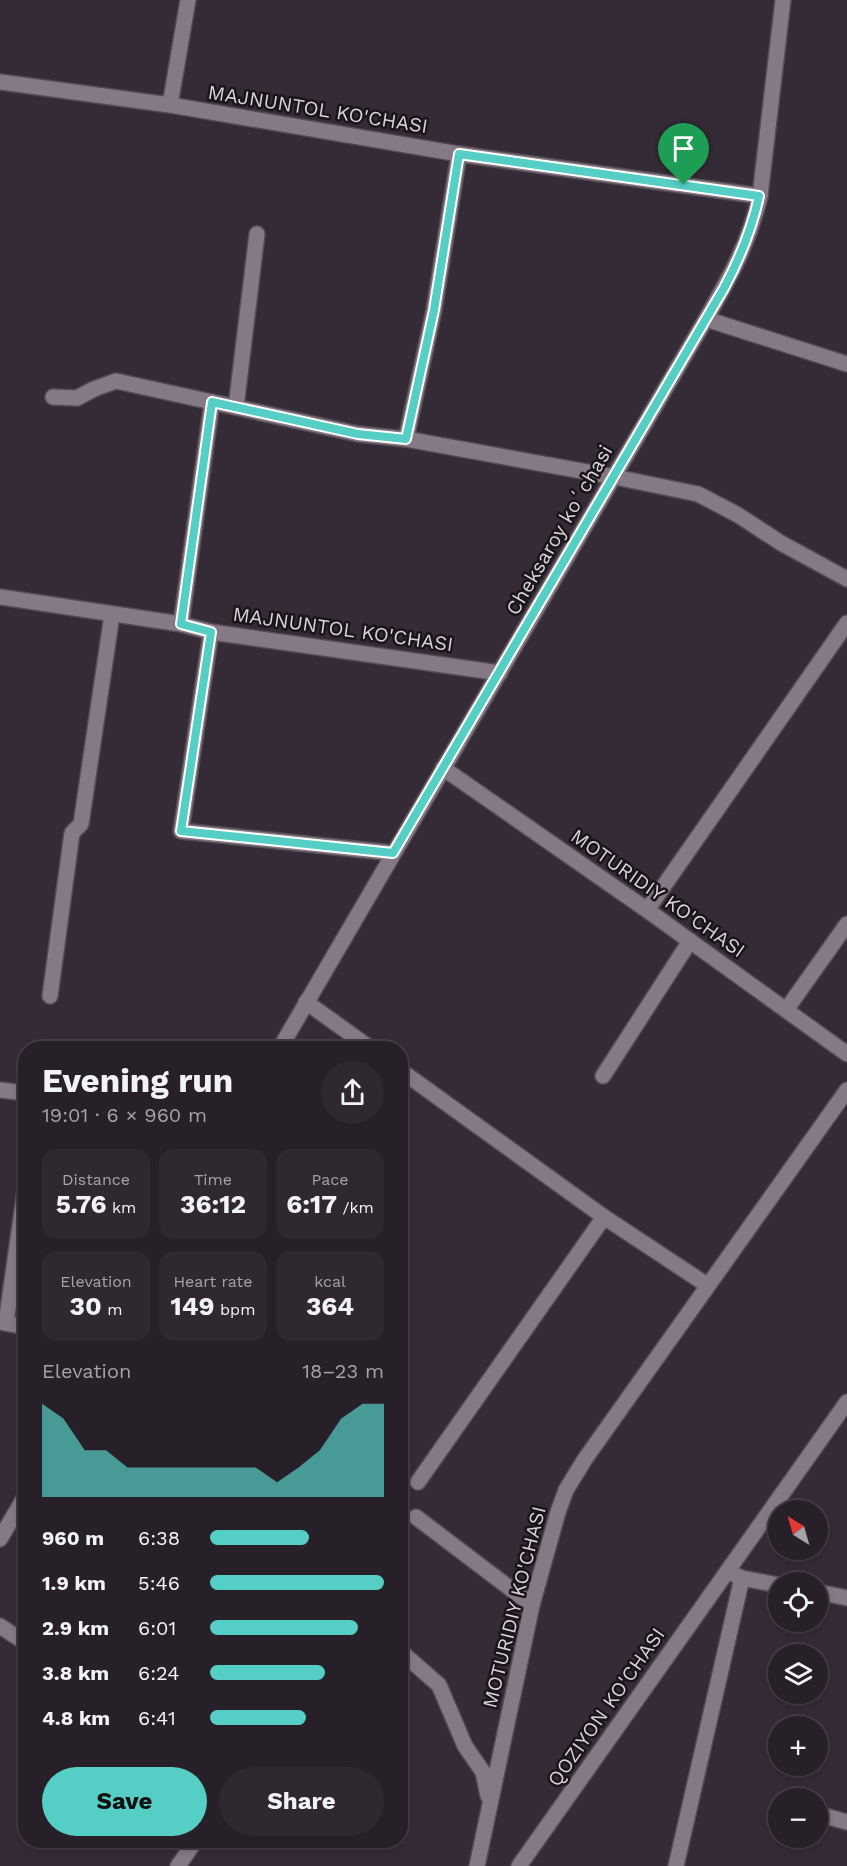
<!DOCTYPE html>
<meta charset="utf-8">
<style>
body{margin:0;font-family:"Work Sans",sans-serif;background:#302830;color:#f1f3f6;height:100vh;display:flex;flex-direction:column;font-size:22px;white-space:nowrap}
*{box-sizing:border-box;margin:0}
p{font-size:20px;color:#a5a3a8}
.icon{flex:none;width:33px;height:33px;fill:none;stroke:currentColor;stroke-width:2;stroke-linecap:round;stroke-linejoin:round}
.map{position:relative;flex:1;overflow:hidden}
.sheet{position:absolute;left:18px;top:1041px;width:390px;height:807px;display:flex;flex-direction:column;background:#282028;border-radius:24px;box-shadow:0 3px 9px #0003,0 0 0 2px #443e45}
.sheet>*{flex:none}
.needle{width:39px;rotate:323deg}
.controls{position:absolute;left:768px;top:1500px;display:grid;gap:12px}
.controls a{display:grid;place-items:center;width:60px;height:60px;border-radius:50%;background:#282028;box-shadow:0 3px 9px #0003,0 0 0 2px #443e45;font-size:30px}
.pin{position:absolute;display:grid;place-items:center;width:51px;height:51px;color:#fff;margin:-62px -26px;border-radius:50% 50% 50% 0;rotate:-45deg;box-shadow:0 0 6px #0007}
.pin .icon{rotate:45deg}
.round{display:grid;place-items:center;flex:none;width:63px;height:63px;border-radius:32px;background:#302830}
.summary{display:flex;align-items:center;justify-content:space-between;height:102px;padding:0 24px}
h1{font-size:33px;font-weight:700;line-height:45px}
.stats{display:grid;grid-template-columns:repeat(3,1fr);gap:9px;height:102px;padding:6px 24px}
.stats div{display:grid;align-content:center;border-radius:15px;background:#302830;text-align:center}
.stats b{font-size:26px;font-weight:700}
.stats small{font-size:16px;font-weight:400}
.stats p{font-size:16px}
.chart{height:168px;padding:12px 24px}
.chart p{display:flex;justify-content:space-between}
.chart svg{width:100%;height:108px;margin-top:6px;fill:#55cec5;opacity:.7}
.button{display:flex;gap:12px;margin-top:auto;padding:12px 24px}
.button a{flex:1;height:69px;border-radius:36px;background:#55cec5;color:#111;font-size:24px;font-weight:700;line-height:69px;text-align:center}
.button a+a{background:#302830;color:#f1f3f6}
ul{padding:0 24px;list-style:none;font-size:20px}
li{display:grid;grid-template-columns:96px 72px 1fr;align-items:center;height:45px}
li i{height:15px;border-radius:8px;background:#55cec5}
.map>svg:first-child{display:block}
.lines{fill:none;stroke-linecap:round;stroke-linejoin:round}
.minor-casing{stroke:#524952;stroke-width:18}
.minor{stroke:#857986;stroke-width:15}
.route-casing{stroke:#fff;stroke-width:12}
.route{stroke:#55cec5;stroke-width:8}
.labels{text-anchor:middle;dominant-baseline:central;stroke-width:5;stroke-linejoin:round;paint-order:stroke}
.street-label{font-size:20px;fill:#dad3da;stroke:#1a151a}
</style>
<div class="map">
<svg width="847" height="1866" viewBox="0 0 847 1866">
<rect width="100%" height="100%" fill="#352b36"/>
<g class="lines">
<g class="minor-casing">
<g id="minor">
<path d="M0 82 170 105 459 154 760 196"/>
<path d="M170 105 188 0"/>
<path d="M706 319 847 364"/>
<path d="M53 397 77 398 94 389 116 381 358 434 406 439 615 477 698 494 738 515 781 543 847 579"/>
<path d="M236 407 257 234"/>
<path d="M406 439 434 310 459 154"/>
<path d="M0 597 181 624 211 632 500 673"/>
<path d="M181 624 212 402"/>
<path d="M211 632 181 831 393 853"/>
<path d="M443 768 647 910 847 1054"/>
<path d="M647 910 847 623"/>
<path d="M50 996 72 833 81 824 112 615"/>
<path d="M306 1002 370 1048"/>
<path d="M786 1010 847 924"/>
<path d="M280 1048 706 319C730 277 749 243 760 196L783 0"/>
<path d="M400 1070 604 1217 707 1285"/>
<path d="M603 1076 690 941"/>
<path d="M0 1090 26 1093"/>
<path d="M0 1322 26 1327"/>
<path d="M6 1323 26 1183"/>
<path d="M418 1482 604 1217"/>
<path d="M416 1517 532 1605"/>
<path d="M0 1539 26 1495"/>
<path d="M733 1574 742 1578 778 1585"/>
<path d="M818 1592 847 1598"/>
<path d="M0 1626 26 1643"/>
<path d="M400 1651 439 1685 465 1746 483 1772 488 1796"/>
<path d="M818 1814 847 1822"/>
<path d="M178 1866 196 1840"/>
<path d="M477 1866 532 1605 558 1512 566 1490 585 1459 847 1090"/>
<path d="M519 1866 847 1402"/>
<path d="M676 1866 742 1578"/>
</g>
</g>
<use href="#minor" class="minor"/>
</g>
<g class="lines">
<g class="route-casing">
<path id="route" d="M459 154 759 196C752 229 740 258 724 288L393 853 181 831 211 632 181 624 212 402 358 434 406 439 434 310Z"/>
</g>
<use href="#route" class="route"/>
</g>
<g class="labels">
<g class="street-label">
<text transform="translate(318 109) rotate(9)">MAJNUNTOL KO'CHASI</text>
<text transform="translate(559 530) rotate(-60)">Cheksaroy koʻchasi</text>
<text transform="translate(343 629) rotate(8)">MAJNUNTOL KO'CHASI</text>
<text transform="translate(658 893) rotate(35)">MOTURIDIY KO'CHASI</text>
<text transform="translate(514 1607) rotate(-76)">MOTURIDIY KO'CHASI</text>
<text transform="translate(606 1707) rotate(-55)">QOZIYON KO'CHASI</text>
</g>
</g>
</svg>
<div class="controls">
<a><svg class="needle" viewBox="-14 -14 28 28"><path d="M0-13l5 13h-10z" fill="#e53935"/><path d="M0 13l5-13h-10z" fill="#a5a3a8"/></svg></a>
<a><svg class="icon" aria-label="locate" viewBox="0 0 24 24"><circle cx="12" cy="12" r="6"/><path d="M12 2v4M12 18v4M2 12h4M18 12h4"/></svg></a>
<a><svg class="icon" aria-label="layers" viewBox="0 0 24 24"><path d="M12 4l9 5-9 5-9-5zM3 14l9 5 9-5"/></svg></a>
<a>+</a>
<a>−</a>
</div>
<div class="pin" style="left:684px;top:185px;background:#1e9e55"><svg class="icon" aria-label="arrive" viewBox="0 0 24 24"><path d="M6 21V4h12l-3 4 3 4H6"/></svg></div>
<section class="sheet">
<div class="summary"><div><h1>Evening run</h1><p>19:01 · 6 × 960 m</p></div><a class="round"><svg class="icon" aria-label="share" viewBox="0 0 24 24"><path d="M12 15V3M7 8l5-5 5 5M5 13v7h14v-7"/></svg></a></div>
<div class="stats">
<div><p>Distance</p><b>5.76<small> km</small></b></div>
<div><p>Time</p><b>36:12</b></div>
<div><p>Pace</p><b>6:17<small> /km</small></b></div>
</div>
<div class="stats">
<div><p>Elevation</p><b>30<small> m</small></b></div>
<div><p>Heart rate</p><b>149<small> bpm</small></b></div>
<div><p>kcal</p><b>364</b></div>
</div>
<div class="chart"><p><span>Elevation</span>18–23 m</p>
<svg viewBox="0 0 160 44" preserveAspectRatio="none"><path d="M0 44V6L10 12L20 25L30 25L40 32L50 32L60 32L70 32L80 32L90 32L100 32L110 38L120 32L130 25L140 12L150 6L160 6V44z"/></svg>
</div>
<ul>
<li><b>960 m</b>6:38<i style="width:57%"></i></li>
<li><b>1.9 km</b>5:46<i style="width:100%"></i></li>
<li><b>2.9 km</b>6:01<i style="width:85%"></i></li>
<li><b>3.8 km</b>6:24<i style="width:66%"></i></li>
<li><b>4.8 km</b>6:41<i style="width:55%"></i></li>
</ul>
<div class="button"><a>Save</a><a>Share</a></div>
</section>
</div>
